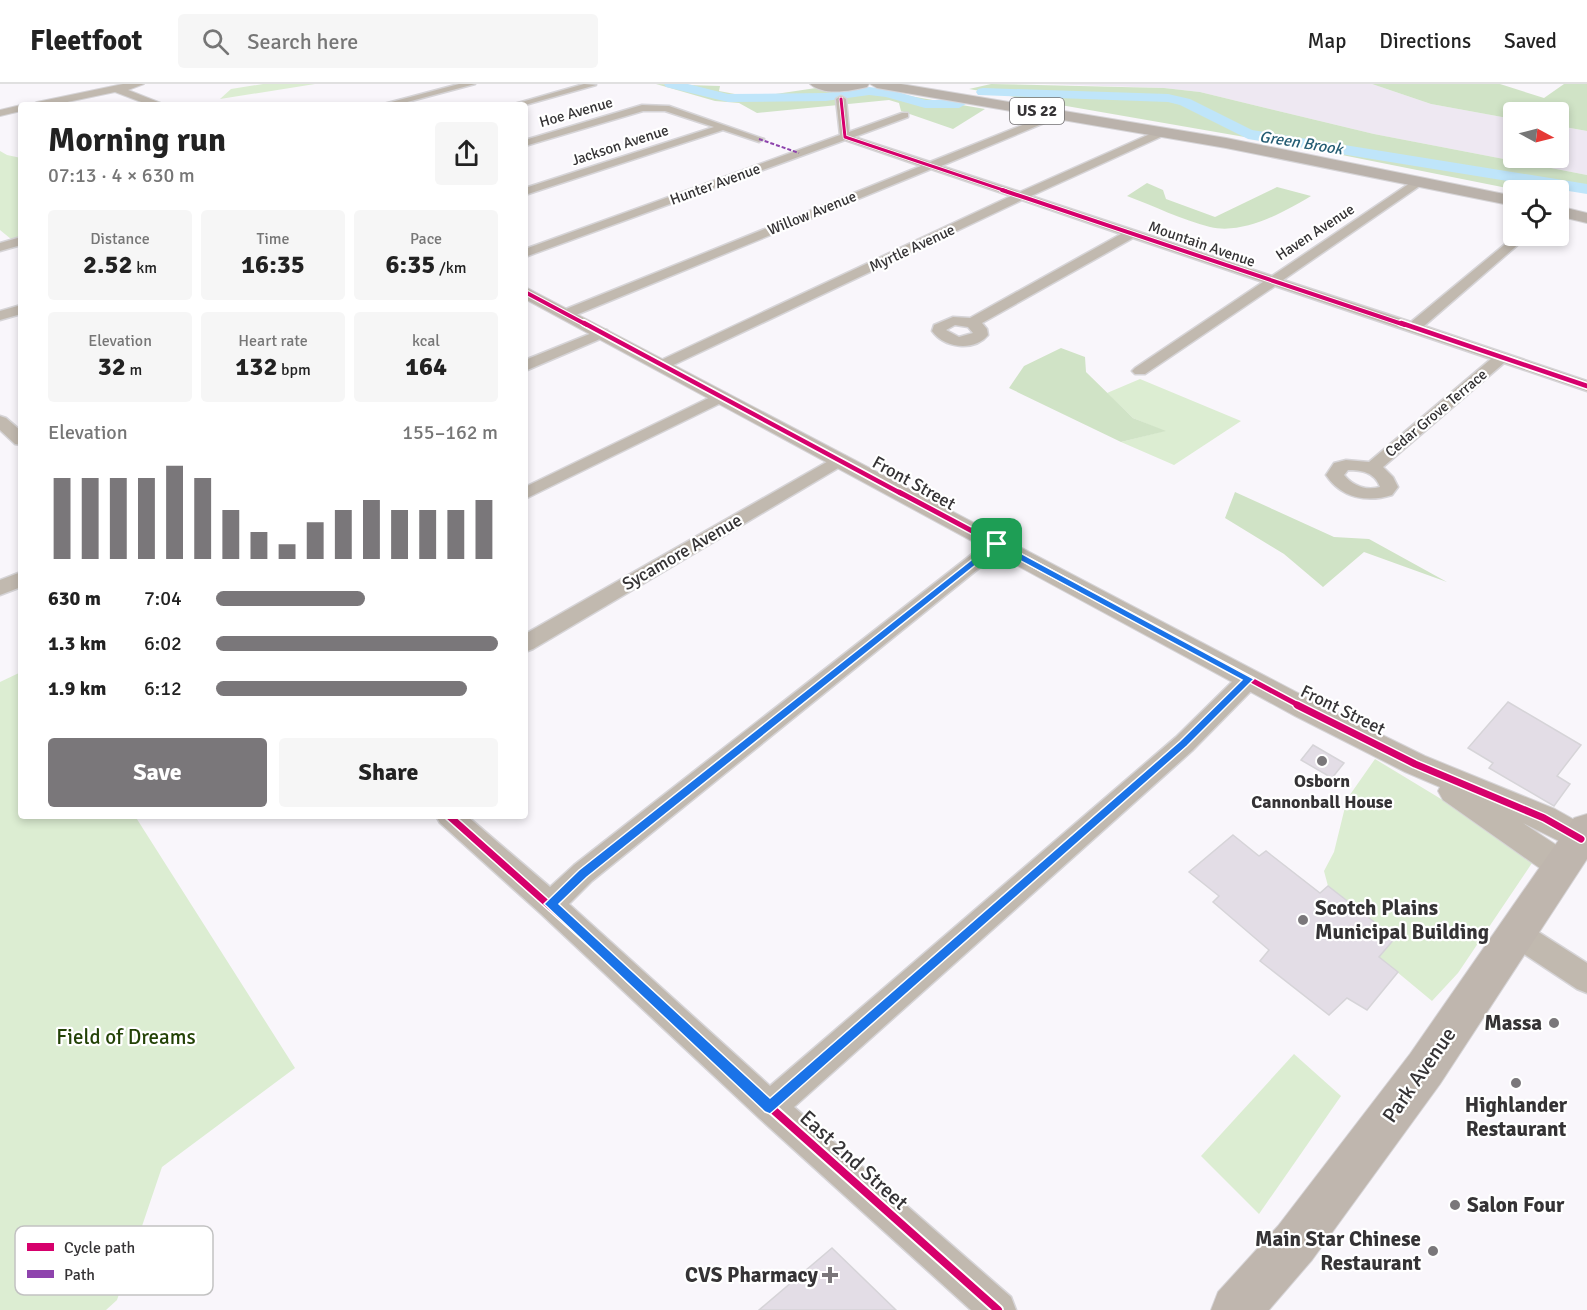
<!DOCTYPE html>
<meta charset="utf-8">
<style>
body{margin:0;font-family:Signika,sans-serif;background:#f6f6f6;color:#222;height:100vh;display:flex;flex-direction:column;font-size:22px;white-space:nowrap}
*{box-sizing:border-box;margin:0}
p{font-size:20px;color:#767676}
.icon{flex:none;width:33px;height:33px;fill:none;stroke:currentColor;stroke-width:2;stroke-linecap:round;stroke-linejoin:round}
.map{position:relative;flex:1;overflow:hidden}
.details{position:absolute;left:18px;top:18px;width:510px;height:717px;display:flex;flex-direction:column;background:#fff;border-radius:6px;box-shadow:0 3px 9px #0003}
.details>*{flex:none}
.needle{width:39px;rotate:97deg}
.tools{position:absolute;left:1503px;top:18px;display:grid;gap:12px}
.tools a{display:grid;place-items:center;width:66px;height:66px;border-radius:6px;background:#fff;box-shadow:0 3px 9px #0003;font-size:30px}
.pin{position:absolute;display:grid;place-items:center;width:51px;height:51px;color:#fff;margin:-26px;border-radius:12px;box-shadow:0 3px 9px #0006}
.round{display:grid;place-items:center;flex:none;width:63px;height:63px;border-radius:6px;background:#f6f6f6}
.overview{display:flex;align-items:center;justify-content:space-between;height:102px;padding:0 30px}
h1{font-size:33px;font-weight:700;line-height:45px}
.stats{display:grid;grid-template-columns:repeat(3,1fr);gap:9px;height:102px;padding:6px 30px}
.stats div{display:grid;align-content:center;border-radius:6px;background:#f6f6f6;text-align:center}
.stats b{font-size:26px;font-weight:700}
.stats small{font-size:16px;font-weight:400}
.stats p{font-size:16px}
.chart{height:168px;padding:12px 30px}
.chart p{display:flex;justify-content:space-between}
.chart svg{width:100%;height:108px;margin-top:6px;stroke:#7a777a;stroke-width:6}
.cta{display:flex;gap:12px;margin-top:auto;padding:12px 30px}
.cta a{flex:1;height:69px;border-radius:6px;background:#7a777a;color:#fff;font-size:24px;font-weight:700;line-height:69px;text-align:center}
.cta a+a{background:#f6f6f6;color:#222}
ul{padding:0 30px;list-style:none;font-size:20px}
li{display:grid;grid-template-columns:96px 72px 1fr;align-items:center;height:45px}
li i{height:15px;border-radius:8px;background:#7a777a}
header{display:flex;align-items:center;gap:36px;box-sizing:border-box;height:84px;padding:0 30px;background:#fff;border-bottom:2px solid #e0e0e0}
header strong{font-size:28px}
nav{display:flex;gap:33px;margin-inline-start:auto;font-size:21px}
.search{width:420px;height:54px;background:#f6f6f6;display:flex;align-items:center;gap:15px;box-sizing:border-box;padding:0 21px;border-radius:6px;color:#767676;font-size:22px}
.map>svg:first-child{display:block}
.built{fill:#eee8f2}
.green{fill:#dcedd2}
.forest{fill:#d0e3c6}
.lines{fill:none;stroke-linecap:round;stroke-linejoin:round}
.river{fill:#bfe5fa;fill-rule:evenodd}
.building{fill:#e3dde6;stroke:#d6d4d8;stroke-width:1.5}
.minor-casing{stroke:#d6d4d7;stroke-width:3}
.tertiary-casing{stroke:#d6d4d7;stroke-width:2}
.secondary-casing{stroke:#d6d4d7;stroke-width:2}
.trunk-casing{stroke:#d6d4d7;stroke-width:2}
.minor{fill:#c1b9af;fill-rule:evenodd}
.tertiary{fill:#c1b9af;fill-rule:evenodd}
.secondary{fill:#bfb6ae;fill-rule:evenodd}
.trunk{fill:#bab2ab;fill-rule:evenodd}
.quiet{stroke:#8e44ad;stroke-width:2;stroke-dasharray:4 2;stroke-linecap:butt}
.cycleway-far5-casing{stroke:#fff;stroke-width:4.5}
.cycleway-far4-casing{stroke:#fff;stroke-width:6}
.cycleway-far3-casing{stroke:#fff;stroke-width:8}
.cycleway-far2-casing{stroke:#fff;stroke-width:8}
.cycleway-far1-casing{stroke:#fff;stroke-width:10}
.cycleway-casing{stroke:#fff;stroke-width:12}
.cycleway-far5{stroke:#d6006c;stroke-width:3}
.cycleway-far4{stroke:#d6006c;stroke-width:4}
.cycleway-far3{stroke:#d6006c;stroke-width:4.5}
.cycleway-far2{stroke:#d6006c;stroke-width:5}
.cycleway-far1{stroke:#d6006c;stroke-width:7}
.cycleway{stroke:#d6006c;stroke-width:8}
.route{fill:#1a73e8;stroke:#fff;stroke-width:1.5;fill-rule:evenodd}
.poi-dot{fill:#7a777a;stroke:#fff;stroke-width:2}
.labels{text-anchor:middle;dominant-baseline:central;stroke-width:4.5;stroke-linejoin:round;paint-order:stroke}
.far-street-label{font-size:15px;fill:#353335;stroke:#fff}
.shield{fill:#fff;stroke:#727072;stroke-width:1.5}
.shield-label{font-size:16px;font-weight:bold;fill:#353335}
.far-water-label{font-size:16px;font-style:italic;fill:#255d74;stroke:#fff}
.street-label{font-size:18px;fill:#353335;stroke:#fff}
.poi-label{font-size:18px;font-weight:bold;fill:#353335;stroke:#fff}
.near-poi-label{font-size:21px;font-weight:bold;fill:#353335;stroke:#fff;text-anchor:end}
.near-park-label{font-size:21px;fill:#234206;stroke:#fff}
.near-street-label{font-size:21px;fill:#353335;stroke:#fff}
.key{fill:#fff;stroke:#c2c2c2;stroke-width:1.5}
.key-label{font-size:16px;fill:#353335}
</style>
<header>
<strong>Fleetfoot</strong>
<div class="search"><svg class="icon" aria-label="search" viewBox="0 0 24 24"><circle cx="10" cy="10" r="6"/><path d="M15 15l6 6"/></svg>Search here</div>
<nav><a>Map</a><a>Directions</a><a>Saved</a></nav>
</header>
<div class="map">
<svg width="1587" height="1226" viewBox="0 0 1587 1226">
<rect width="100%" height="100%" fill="#f9f6fb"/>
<path class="built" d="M1044 0H1372L1431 20 1513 35 1514 74H1558L1559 42 1587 47V91L1374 50 1200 8 1164 4Z"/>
<g class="green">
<path d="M263 0H315L220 15 231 5Z"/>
<path d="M0 67 7 71 21 74V152L11 155 0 146Z"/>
<path d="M1140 295 1241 337 1174 381 1121 358 1164 347 1133 334 1107 309Z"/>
<path d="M21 588V732H135L295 984 162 1083 117 1216 106 1226H0V598Z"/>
<path d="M1375 675 1522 764 1532 779 1458 889 1432 917 1379 873 1395 854 1328 802 1324 787 1334 768 1347 715Z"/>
<path d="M1294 970 1341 1012 1259 1130 1201 1072Z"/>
</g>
<g class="forest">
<path d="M656 0 720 2 719 7 740 11 762 12 816 4 836 7 869 5 985 25 953 45 901 27 899 19 889 16 757 29 739 19 715 17Z"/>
<path d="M991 0 1164 4 1200 8 1374 50 1587 91V109L1570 105 1559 111 1558 106H1517L1297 62 969 5Z"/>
<path d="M1372 0H1500L1544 14 1564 0H1587V47L1559 42 1558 28H1514L1513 35 1431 20Z"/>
<path d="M1147 99 1163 106 1166 115 1215 133 1277 103 1311 112C1284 128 1244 151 1210 143 1182 136 1154 122 1127 112Z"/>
<path d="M1061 264 1085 273 1086 288 1133 334 1166 347 1121 358 1009 304 1024 282Z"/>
<path d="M1235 408 1334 453 1369 455 1447 498 1364 468 1323 503 1284 470 1225 434Z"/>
</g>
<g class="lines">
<g class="river">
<path d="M664 0H688L728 10 826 9 869 3 887 5 926 16H959L966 20 959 24H925L886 13 869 11 826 17 728 18 666 3Z"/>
<path d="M983 4 1168 10 1190 15 1252 46 1587 100V110L1248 55 1180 21 1168 18 978 11 976 8 978 5Z"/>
</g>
</g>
<g class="building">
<path d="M1508 618 1581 661 1557 692 1570 700 1554 722 1489 684 1493 679 1468 664Z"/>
<path d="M1313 661 1344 679 1332 694 1301 676Z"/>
<path d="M1233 751 1259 772 1266 767 1320 809 1328 802 1395 854 1379 873 1398 888 1367 926 1347 914 1329 931 1260 877 1269 866 1213 818 1219 812 1189 788Z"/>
<path d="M832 1164 896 1226H759Z"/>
</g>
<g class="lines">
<g class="minor-casing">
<g id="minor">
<path d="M459 0H475L396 21H380Z"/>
<path d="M584 0 596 1 525 21H511Z"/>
<path d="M841 12 846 15 849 48 902 29H908V33L854 53 930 78 1055 28H1061V32L941 82 1020 108 1159 46H1167V50L1031 112 1272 192 1416 95H1424V99L1283 196 1411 238 1515 152H1528L1424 242 1587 297V307L1504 279 1383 383 1393 393 1398 403 1392 411C1367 419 1341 414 1326 391L1334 379 1346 376 1369 378 1491 275 1275 202 1145 290H1135L1132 287 1135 284 1263 198 1133 154 982 239 987 245 988 251C974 268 944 264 932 247L934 241 953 233 970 234 1121 150 1022 116 667 284H657L654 281 657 278 1011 112 931 85 571 233H561L559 230 561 227 921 82 845 56 525 173V165L840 51 836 15ZM955 241 968 243 973 249 959 253 946 246ZM1348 386C1361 386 1375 388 1380 403 1366 407 1353 402 1344 391Z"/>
<path d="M642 21 669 22 764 55 759 58 723 46 525 111V104L714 43 665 27H643L525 62V56Z"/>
<path d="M21 153V161L0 167V159Z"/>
<path d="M21 221V230L0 236V227Z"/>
<path d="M602 245 607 246 609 249 607 252 525 287V276Z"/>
<path d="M721 308 727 310 729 313 727 316 525 415V403Z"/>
<path d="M0 332 6 334 21 347V361L15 360 0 346Z"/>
<path d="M839 371 845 372 848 376 845 380 533 565 525 568V550Z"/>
<path d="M997 454 1004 456 1007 460 1004 464 592 797 569 820 770 1002 1176 653 1241 589 1249 587 1257 589 1260 595 1257 601 1192 667 794 1023 1011 1213 1016 1226H971L759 1034 540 829 440 739 436 732H467L550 803 574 781 990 456Z"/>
<path d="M21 488V503L0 511V496Z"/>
<path d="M1516 836 1526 840 1587 879V909L1577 905 1506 858 1502 849 1506 840Z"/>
</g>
</g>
<g class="tertiary-casing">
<g id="tertiary">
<path d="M123 0H144L128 6 166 21H149L115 8 53 21H31L37 18Z"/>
<path d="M21 21V27L0 32V26Z"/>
<path d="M525 203 1315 618 1425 672 1555 725 1587 743V766L1581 768 1523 739 1573 772 1578 782 1573 792 1562 796 1551 792 1443 716 1438 707 1440 703 1405 688 1295 632 525 215Z"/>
</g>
</g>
<g class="secondary-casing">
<path id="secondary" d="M1587 730V775L1440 1000 1312 1176 1269 1226H1211L1218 1208 1278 1142 1410 970 1574 734Z"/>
</g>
<g class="trunk-casing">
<g id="trunk">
<path d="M810 0H869L867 3C851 7 823 12 810 0Z"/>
<path d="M870 0H901L1226 54 1514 112V122L1226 64 877 4Z"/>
<path d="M1558 122 1587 129V139L1558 132Z"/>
</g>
</g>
<use href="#minor" class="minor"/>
<use href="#tertiary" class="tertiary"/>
<use href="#secondary" class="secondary"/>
<use href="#trunk" class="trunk"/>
<path class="quiet" d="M759 55 799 69"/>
<g class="cycleway-far5-casing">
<path id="cycleway-far5" d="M841 15 845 53 1006 107"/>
</g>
<g class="cycleway-far4-casing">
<g id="cycleway-far4">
<path d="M1002 106 1405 241"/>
<path d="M525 208 587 241"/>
</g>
</g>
<g class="cycleway-far3-casing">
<g id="cycleway-far3">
<path d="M584 239 902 410"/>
<path d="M1401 239 1587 302"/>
</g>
</g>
<g class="cycleway-far2-casing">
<path id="cycleway-far2" d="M899 408 1300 622"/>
</g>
<g class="cycleway-far1-casing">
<g id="cycleway-far1">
<path d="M1297 621 1415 680 1544 734 1581 755"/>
<path d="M449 732 626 890"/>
</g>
</g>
<g class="cycleway-casing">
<path id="cycleway" d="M624 888 770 1023 998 1226"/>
</g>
<use href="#cycleway-far5" class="cycleway-far5"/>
<use href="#cycleway-far4" class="cycleway-far4"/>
<use href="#cycleway-far3" class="cycleway-far3"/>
<use href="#cycleway-far2" class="cycleway-far2"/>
<use href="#cycleway-far1" class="cycleway-far1"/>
<use href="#cycleway" class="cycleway"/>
</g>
<path class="route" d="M994 458H1000L1254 595 1187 662 770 1030 765 1028 544 820 579 786ZM997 464 1242 596 1180 657 770 1014 559 820 587 793Z"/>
<g class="poi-dot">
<circle cx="1322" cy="677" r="6"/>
<circle cx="1303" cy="836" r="6"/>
<circle cx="1554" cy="939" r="6"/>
<circle cx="1516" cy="999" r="6"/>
<circle cx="1455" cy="1121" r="6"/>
<circle cx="1433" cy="1167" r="6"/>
<path d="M827 1182h6v6h6v6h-6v6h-6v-6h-6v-6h6z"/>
</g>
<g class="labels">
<g class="far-street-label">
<text transform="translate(576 28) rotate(-16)">Hoe Avenue</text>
<text transform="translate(620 61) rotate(-18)">Jackson Avenue</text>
<text transform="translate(715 100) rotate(-20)">Hunter Avenue</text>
<text transform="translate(812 129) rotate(-22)">Willow Avenue</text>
<text transform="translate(1315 148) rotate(-33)">Haven Avenue</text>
<text transform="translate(1202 160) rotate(19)">Mountain Avenue</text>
<text transform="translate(912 164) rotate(-25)">Myrtle Avenue</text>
<text transform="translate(1436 329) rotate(-40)">Cedar Grove Terrace</text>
</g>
<rect class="shield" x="1010" y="14" width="54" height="26" rx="4.5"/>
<g class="shield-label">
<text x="1037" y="27">US 22</text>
</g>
<g class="far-water-label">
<text transform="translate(1301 59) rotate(9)">Green Brook</text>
</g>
<g class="street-label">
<text transform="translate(914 399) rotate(29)">Front Street</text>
<text transform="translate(682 468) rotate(-30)">Sycamore Avenue</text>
<text transform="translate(1343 626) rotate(26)">Front Street</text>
</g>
<g class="poi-label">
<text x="1322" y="697">Osborn<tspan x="1322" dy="21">Cannonball House</tspan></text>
</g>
<g class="near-poi-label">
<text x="1315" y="824" text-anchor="start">Scotch Plains<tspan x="1315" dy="24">Municipal Building</tspan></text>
<text x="1542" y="939">Massa</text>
<text x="1516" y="1021" text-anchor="middle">Highlander<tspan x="1516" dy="24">Restaurant</tspan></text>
<text x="1467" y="1121" text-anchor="start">Salon Four</text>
<text x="1421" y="1155">Main Star Chinese<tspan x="1421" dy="24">Restaurant</tspan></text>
<text x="818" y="1191">CVS Pharmacy</text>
</g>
<g class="near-park-label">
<text x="126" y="953">Field of Dreams</text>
</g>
<g class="near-street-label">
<text transform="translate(1419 991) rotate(-55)">Park Avenue</text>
<text transform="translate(854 1076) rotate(42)">East 2nd Street</text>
</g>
</g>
<rect x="15" y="1142" width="198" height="69" rx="9" class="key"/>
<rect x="27" y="1159" width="27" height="8" fill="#d6006c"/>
<rect x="27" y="1186" width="27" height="8" fill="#8e44ad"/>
<g class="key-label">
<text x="64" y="1169">Cycle path</text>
<text x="64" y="1196">Path</text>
</g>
</svg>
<div class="tools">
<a><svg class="needle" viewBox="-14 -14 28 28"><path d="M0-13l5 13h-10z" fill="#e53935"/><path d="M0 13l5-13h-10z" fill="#767676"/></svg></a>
<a><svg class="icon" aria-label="locate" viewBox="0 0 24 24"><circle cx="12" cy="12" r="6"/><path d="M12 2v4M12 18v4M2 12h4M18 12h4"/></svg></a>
</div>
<div class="pin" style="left:997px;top:460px;background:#1e9e55"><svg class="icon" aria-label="arrive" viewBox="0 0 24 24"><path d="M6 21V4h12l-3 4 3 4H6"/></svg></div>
<section class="details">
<div class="overview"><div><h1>Morning run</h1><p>07:13 · 4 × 630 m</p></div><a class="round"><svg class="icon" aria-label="share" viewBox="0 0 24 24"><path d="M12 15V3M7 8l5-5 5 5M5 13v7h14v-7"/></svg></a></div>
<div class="stats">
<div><p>Distance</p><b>2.52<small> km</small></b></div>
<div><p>Time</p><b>16:35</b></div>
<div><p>Pace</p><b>6:35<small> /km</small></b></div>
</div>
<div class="stats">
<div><p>Elevation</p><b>32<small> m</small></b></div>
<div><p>Heart rate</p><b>132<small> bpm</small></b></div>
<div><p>kcal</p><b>164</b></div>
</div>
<div class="chart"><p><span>Elevation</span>155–162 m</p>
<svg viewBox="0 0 160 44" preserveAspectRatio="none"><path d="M5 44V11M15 44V11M25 44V11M35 44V11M45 44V6M55 44V11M65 44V24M75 44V33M85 44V38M95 44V29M105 44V24M115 44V20M125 44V24M135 44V24M145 44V24M155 44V20"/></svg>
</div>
<ul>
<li><b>630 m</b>7:04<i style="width:53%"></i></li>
<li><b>1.3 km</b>6:02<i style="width:100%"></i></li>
<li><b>1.9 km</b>6:12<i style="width:89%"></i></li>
</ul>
<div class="cta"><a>Save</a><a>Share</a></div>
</section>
</div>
